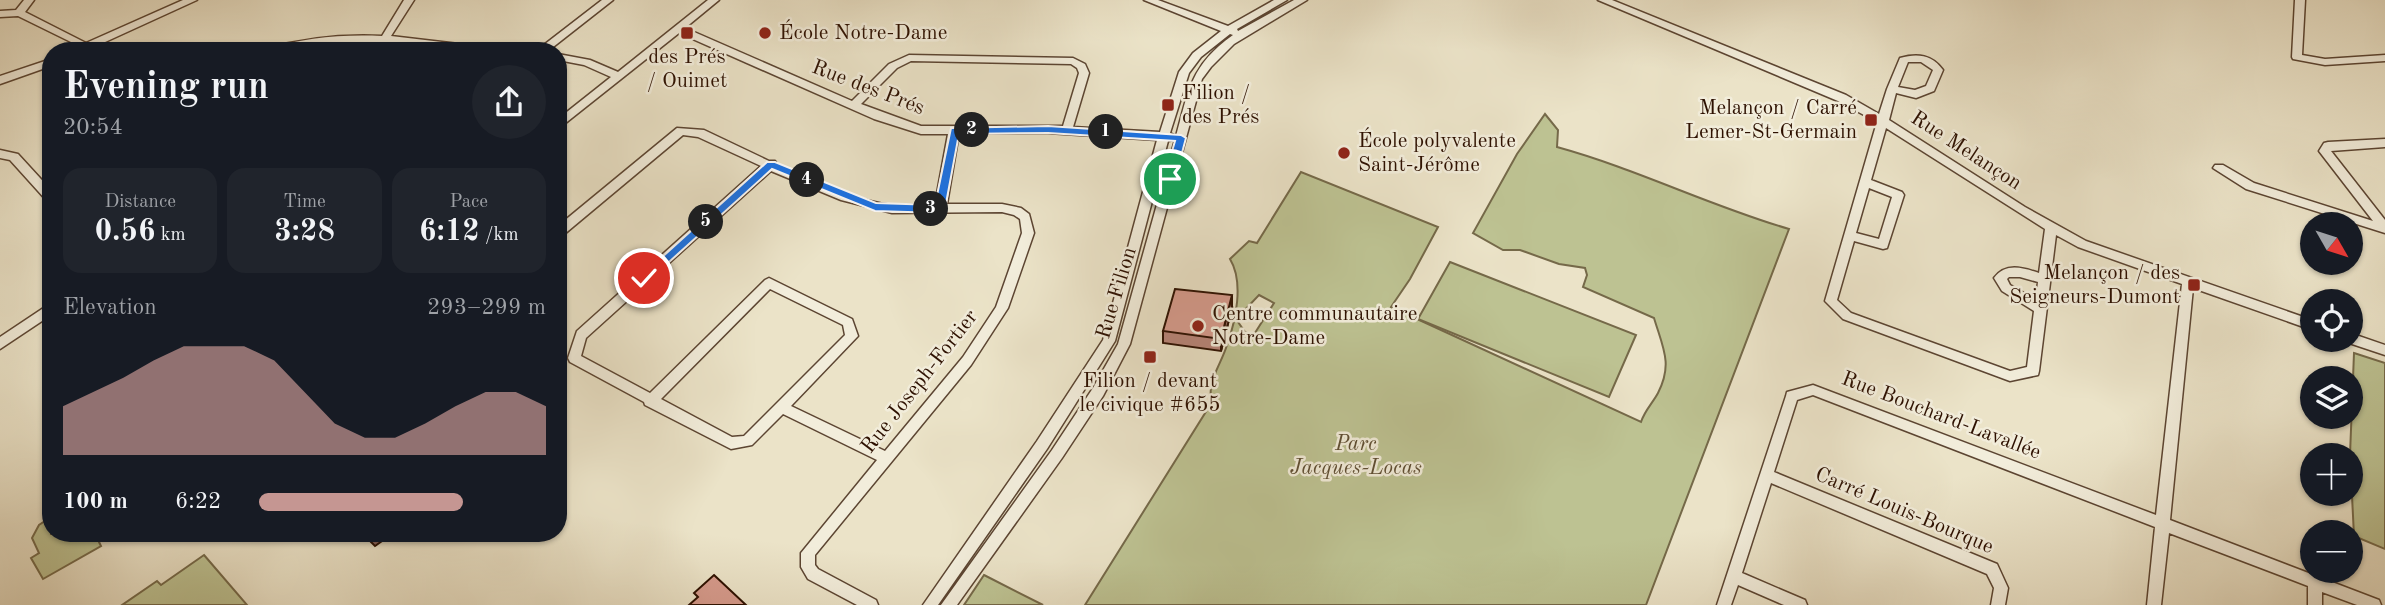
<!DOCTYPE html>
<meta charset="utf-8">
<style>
body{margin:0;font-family:"Old Standard TT",serif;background:#20242c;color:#f1f3f6;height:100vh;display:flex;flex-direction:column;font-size:26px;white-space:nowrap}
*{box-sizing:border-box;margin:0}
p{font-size:23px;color:#9ea1a6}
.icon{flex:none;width:38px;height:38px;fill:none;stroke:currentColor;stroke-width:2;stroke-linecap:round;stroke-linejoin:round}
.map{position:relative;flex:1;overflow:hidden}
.details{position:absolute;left:42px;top:42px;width:525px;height:500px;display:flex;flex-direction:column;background:#171b24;border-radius:28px;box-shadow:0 2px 5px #0004}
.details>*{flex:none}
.needle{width:46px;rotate:129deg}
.buttons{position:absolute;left:2300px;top:212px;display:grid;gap:14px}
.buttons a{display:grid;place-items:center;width:63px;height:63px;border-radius:50%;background:#171b24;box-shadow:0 2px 5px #0004;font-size:35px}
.pin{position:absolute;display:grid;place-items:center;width:60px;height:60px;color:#fff;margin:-30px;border:4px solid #fff;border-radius:50%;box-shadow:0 2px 7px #0007}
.km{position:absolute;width:35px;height:35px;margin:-18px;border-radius:50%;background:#222;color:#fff;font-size:19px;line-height:35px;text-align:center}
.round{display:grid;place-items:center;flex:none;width:74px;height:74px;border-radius:37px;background:#20242c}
.head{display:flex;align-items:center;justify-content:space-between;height:119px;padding:0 21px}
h1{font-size:38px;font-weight:700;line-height:52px}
.metrics{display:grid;grid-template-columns:repeat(3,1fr);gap:10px;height:119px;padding:7px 21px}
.metrics div{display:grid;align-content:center;border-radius:18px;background:#20242c;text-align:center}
.metrics b{font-size:30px;font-weight:700}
.metrics small{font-size:19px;font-weight:400}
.metrics p{font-size:19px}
.chart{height:196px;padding:14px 21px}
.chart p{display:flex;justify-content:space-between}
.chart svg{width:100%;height:126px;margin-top:7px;fill:#c59692;opacity:.7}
ul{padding:0 21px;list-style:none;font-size:23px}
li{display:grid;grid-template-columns:112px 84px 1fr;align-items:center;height:52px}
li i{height:18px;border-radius:9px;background:#c59692}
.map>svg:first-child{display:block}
.green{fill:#bdc292;stroke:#756949;stroke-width:2;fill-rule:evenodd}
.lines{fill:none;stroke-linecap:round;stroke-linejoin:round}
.minor-casing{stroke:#5c4532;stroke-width:3}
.minor{fill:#f2eddb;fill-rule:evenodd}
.wall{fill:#b88579;stroke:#2d1000;stroke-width:2}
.shaded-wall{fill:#966c63;stroke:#2d1000;stroke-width:2}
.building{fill:#d69b8d;stroke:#2d1000;stroke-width:2}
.route{fill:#1a73e8;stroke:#fff;stroke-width:2}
.poi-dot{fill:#8f2418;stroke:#f2eddb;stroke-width:2.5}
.labels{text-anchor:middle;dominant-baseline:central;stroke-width:5;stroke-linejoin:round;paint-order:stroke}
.poi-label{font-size:21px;fill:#2d1000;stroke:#f2eddb;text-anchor:start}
.street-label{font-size:21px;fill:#2d1000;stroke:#f2eddb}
.park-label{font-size:21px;font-style:italic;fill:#5f4e33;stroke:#f2eddb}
</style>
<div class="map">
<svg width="2385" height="605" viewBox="0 0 2385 605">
<rect width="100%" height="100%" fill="#ebe3c8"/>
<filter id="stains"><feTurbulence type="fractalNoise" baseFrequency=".00286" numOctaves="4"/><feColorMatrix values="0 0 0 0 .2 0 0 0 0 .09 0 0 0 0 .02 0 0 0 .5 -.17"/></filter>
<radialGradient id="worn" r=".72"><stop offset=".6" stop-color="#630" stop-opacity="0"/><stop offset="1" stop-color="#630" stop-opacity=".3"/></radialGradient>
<g class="green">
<path d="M1545 114 1558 130 1557 147C1637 169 1710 206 1789 229L1646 605H1085L1212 402C1206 382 1221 365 1227 345 1236 320 1244 282 1230 259L1249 241 1257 243 1301 172 1438 227 1410 279 1391 307 1641 422C1645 410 1652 404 1658 393 1673 364 1663 348 1654 318L1583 287 1587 275 1585 268 1559 264 1520 250H1503L1473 233 1517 154ZM1259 295 1274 303 1253 336 1245 332 1236 319Z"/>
<path d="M1450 262 1636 335 1609 397 1418 319Z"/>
<path d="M2354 353 2385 363V549L2354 536 2350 455Z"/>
<path d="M51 517V534H112L99 542 101 546 43 579 31 558 39 553 32 538 39 525Z"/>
<path d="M204 555 247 605H122L157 581 161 585Z"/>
<path d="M984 575 1043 605H964Z"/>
</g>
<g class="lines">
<g class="minor-casing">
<g id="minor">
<path d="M24 0H34L25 12 86 43 183 0H197L92 48 94 51H71L77 47 73 43 18 16 0 17V11L16 10Z"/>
<path d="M404 0H414L391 36 493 48 498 51C449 51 400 41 351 42 321 42 293 51 264 51L265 49C304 38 341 34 382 36Z"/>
<path d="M602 0H613L548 51H536Z"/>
<path d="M708 0H719L685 28 852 101 889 64 909 55 1073 58 1085 64 1089 73 1073 127 1160 132 1179 72 1193 53 1221 31 1144 0H1158L1228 26 1274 0H1287L1237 29 1238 31 1294 0H1307L1234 44 1211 67 1202 79 1130 344 1103 396 1062 458 957 605H941L1052 450 1093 388 1118 344 1175 140 1168 141 1115 341 1047 449 938 605H923L1037 441 1103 340 1157 140 1048 133H959L947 204H1002L1021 208 1029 214 1034 233 1008 308 971 365 815 555V565L818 569 876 600 878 605H857L808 579 801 567V553L877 460 783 414 752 445 731 449 645 405 644 402 570 362 568 358 577 331 761 166 698 137 683 135 562 236 558 237V226L677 128 704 130 769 161H775L777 164C813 180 851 200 891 205 905 206 921 205 935 204L948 134H921L874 119 679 33 558 129V119L611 77 584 65 558 60V54L590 60 618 72ZM1230 34 1233 35C1191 65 1189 89 1176 136L1170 133 1189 73 1201 57ZM911 61 1071 64 1077 68 1079 73 1063 126H921L861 104 897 68ZM771 171 841 200 892 213 1002 212 1014 215 1020 219 1022 233 996 307 963 357 885 451 791 406 858 336 852 319 769 278 765 280 650 393 581 356 586 338ZM770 289 843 325 845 335 744 436 732 437 661 399Z"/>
<path d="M1598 0H1612L1846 95 1879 114 1887 89 1900 58C1918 53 1932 55 1943 70L1934 91 1916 98 1896 93 1889 120 2025 207 2086 241 2312 320V330L2193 288 2170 520 2379 600 2381 605H2357L2322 592V605H2308V586L2169 533 2161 605H2147L2155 527 1813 395 1797 400 1774 472 1997 564 2008 588 2005 605H1991L1994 588 1987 574 1771 483 1742 573 1805 600 1807 605H1784L1738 585 1731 605H1717L1786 396 1787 392 1813 385 2156 515 2182 284 2078 247 2056 235 2039 371 2038 375 2010 381 1843 319 1825 301 1877 122 1838 101ZM1908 62H1921L1933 70 1926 86 1915 90 1898 87ZM1886 128 2045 229 2039 273C2023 268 2006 262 1994 278L2002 291 2034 311 2027 367 2010 371 1851 313 1837 300 1854 241 1883 249 1887 248 1904 195 1902 192 1871 180ZM1869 188 1892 197 1879 239 1856 233ZM2009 277H2020L2038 282 2036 300 2010 285 2007 279Z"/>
<path d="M2295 0H2305L2302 55 2325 59 2385 55V61L2325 65 2293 59 2292 57Z"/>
<path d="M51 59V66L0 84V76Z"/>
<path d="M2385 139V147L2331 151 2385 220V233L2246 189 2213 168 2215 165H2223L2254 183 2373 221 2319 151 2324 143 2328 142Z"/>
<path d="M0 150 18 154 51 190V202L47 201 10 160 0 158Z"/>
<path d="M51 303V315L0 349V337Z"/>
<path d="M2350 333 2385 345V355L2346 342 2345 340H2350Z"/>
</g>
</g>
<use href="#minor" class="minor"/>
</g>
<path class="wall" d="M1232 308 1221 351 1163 343V331Z"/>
<g class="shaded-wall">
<path d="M1232 295V308L1221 351V339Z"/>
<path d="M365 534H392L375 546 364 535Z"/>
</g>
<g class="building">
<path d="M1175 289 1232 295 1221 339 1163 331Z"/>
<path d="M714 575 746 605H689L698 597 694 593Z"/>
</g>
<path class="route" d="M1048 126 1181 135 1186 138 1175 179 1170 183 1164 179 1175 141 1048 133 959 134 945 209 940 213 875 211 772 169 648 281H640L639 278 767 162H775L876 203 935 205 951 128Z"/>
<g class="poi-dot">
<rect x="680" y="26" width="14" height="14" rx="3.5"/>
<circle cx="765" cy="33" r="7"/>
<rect x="1161" y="98" width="14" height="14" rx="3.5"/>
<rect x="1864" y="113" width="14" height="14" rx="3.5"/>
<circle cx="1344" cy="153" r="7"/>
<rect x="2187" y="278" width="14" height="14" rx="3.5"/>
<circle cx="1198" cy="326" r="7"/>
<rect x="1143" y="350" width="14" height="14" rx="3.5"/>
</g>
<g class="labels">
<g class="poi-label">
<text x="779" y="33">École Notre-Dame</text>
<text x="687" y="57" text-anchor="middle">des Prés<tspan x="687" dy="24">/ Ouimet</tspan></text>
<text x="1182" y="93">Filion /<tspan x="1182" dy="24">des Prés</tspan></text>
<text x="1857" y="108" text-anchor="end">Melançon / Carré<tspan x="1857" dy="24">Lemer-St-Germain</tspan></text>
<text x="1358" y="141">École polyvalente<tspan x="1358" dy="24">Saint-Jérôme</tspan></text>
<text x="2180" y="273" text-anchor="end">Melançon / des<tspan x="2180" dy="24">Seigneurs-Dumont</tspan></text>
<text x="1212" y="314">Centre communautaire<tspan x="1212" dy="24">Notre-Dame</tspan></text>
<text x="1150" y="381" text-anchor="middle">Filion / devant<tspan x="1150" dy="24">le civique #655</tspan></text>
</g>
<g class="street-label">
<text transform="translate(868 88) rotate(21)">Rue des Prés</text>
<text transform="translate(1966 151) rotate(33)">Rue Melançon</text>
<text transform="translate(1117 293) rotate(-73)">Rue Filion</text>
<text transform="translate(920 382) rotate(-52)">Rue Joseph-Fortier</text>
<text transform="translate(1941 416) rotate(21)">Rue Bouchard-Lavallée</text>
<text transform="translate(1904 511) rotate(23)">Carré Louis-Bourque</text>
</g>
<g class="park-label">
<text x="1356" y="444">Parc<tspan x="1356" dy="24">Jacques-Locas</tspan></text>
</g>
</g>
<rect width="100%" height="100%" filter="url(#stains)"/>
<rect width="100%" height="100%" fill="url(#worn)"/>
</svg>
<div class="buttons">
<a><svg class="needle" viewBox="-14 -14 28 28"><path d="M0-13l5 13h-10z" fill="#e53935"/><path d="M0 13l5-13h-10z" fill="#9ea1a6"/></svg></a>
<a><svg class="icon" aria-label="locate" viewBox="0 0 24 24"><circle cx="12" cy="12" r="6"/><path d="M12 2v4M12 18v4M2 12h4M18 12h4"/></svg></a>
<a><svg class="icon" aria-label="layers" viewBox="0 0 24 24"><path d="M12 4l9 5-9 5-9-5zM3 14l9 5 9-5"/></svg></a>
<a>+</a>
<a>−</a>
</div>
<div class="pin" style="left:1170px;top:179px;background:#1e9e55"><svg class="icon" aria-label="arrive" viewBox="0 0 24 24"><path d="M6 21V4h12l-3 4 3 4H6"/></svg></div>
<div class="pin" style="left:644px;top:278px;background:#d93025"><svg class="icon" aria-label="check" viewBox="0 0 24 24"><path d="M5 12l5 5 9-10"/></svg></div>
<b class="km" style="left:1106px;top:132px">1</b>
<b class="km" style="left:972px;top:130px">2</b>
<b class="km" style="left:931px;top:209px">3</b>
<b class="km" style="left:807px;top:180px">4</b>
<b class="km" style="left:706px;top:222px">5</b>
<section class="details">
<div class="head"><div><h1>Evening run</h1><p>20:54</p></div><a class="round"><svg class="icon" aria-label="share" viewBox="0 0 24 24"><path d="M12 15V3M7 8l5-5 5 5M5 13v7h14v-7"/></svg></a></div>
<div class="metrics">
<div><p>Distance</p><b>0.56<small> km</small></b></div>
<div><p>Time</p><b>3:28</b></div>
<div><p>Pace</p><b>6:12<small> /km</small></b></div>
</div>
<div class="chart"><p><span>Elevation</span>293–299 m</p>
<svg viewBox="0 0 160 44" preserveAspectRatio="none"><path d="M0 44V27L10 22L20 17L30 11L40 6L50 6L60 6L70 11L80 22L90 33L100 38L110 38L120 33L130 27L140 22L150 22L160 27V44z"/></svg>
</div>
<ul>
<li><b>100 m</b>6:22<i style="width:71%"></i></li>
</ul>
</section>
</div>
